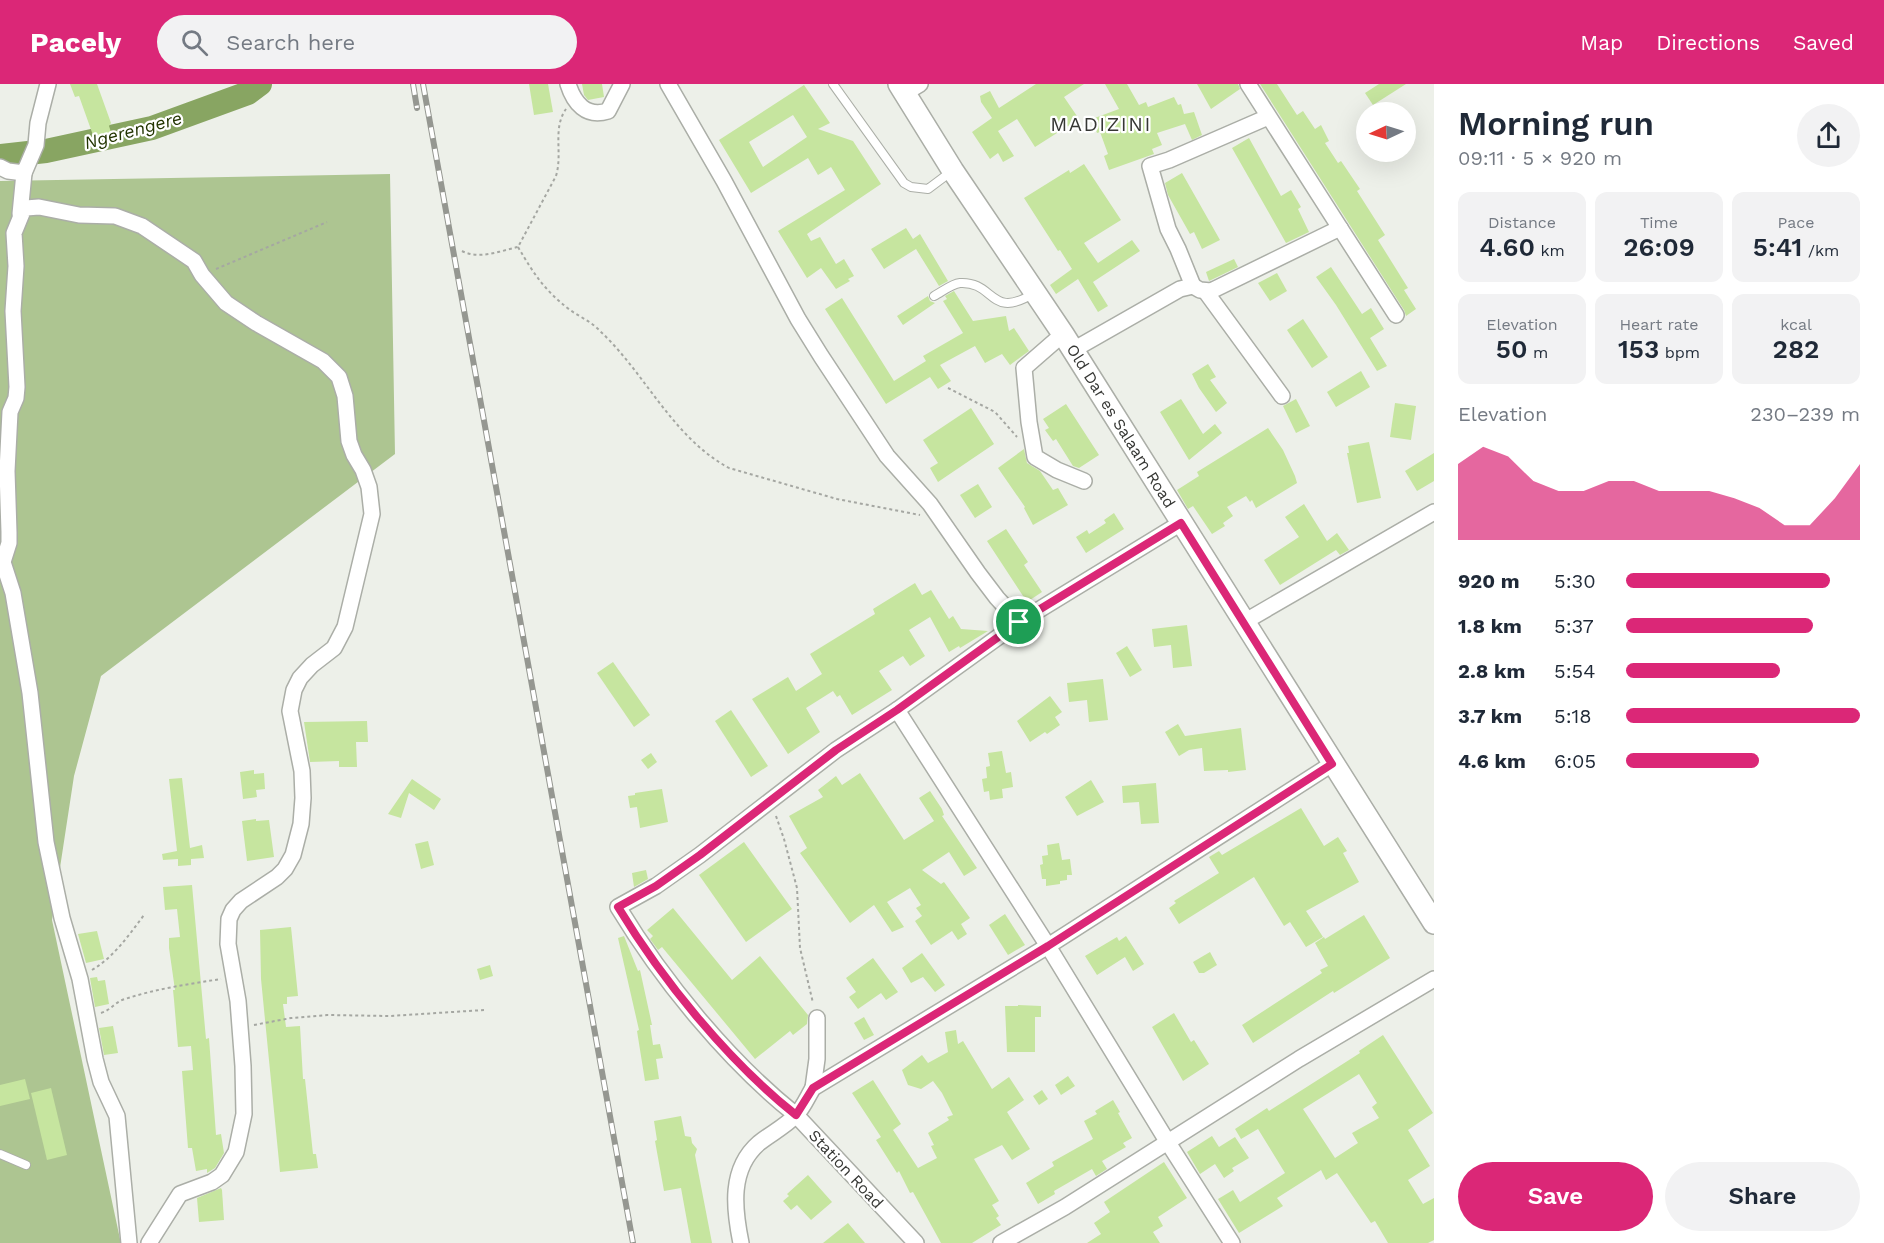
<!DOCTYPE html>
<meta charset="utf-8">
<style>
body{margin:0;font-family:"Work Sans",sans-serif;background:#f2f2f3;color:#1f2937;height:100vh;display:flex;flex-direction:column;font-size:22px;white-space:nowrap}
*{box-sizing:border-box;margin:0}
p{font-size:20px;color:#747a83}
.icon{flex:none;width:33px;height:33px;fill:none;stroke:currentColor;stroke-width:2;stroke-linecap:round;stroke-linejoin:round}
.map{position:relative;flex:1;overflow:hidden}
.side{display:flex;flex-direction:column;background:#fff;width:450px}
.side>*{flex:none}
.needle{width:39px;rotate:266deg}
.controls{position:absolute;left:1356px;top:18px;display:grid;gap:12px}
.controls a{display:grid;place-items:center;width:60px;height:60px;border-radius:50%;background:#fff;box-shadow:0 6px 24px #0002;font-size:30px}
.pin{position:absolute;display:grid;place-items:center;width:51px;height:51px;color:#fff;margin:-26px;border:3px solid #fff;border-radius:50%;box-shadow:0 2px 6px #0007}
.round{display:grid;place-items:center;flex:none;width:63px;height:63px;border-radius:32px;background:#f2f2f3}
.head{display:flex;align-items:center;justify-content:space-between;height:102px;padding:0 24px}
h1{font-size:33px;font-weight:600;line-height:45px}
.metrics{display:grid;grid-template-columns:repeat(3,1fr);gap:9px;height:102px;padding:6px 24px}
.metrics div{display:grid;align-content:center;border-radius:12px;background:#f2f2f3;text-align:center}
.metrics b{font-size:26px;font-weight:600}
.metrics small{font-size:16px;font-weight:400}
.metrics p{font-size:16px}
.chart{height:168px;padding:12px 24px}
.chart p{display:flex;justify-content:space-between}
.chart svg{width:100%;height:108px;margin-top:6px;fill:#db2777;opacity:.7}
.cta{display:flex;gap:12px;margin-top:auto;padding:12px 24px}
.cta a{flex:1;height:69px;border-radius:36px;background:#db2777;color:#fff;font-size:24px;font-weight:600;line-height:69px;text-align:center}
.cta a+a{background:#f2f2f3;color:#1f2937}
ul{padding:0 24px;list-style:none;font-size:20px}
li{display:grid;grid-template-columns:96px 72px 1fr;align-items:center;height:45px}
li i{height:15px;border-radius:8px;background:#db2777}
header{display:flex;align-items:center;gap:36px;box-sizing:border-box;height:84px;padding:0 30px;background:#db2777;color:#fff}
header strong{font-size:28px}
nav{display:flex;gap:33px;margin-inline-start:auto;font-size:21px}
.search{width:420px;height:54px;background:#f2f2f3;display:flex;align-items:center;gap:15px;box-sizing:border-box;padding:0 21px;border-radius:33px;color:#747a83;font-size:22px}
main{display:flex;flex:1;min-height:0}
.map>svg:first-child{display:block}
.green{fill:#adc591}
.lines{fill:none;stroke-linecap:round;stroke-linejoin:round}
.river{stroke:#88a562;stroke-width:24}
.building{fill:#c6e59f;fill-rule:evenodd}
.lane-casing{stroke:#abaea7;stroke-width:10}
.street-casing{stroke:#abaea7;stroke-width:18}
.secondary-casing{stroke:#abaea7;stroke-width:24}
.path{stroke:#a5a7a2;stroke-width:2;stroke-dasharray:3 3;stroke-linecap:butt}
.lane{stroke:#fff;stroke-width:8}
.street{stroke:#fff;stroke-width:15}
.secondary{stroke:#fff;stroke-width:21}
.rail-casing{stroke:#959791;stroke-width:6}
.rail{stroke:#fff;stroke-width:4;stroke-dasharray:11;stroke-linecap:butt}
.route-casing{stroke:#fff;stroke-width:12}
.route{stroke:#db2777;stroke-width:8}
.labels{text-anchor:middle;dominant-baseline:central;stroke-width:4.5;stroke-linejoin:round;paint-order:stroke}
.street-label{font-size:16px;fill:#363734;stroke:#fff}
.water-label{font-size:18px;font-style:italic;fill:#233502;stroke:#fff}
.quarter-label{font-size:20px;letter-spacing:1.5px;fill:#363734;stroke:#fff}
</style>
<header>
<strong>Pacely</strong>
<div class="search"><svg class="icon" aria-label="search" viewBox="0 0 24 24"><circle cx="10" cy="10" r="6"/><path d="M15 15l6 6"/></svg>Search here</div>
<nav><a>Map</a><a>Directions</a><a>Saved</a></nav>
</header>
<main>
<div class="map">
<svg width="1434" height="1159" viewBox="0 0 1434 1159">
<rect width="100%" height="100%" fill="#edf0e9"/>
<path class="green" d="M390 90 395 370 101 592 74 692 52 836 120 1155 123 1159H0V97Z"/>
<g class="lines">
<path class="river" d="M0 72 46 67 152 44 248 9 260 0"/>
</g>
<g class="building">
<path d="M70 0H97L111 39 109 42 111 48 94 54 79 12 75 13Z"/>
<path d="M529 0H548L553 28 534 31Z"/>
<path d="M582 0H602L604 13 588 16 584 11Z"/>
<path d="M1036 0H1084L1064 13 1079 35 1035 63 1017 35 998 47 1014 72 1003 78 998 69 990 75 972 48 992 34 981 18 980 12 990 7 999 24Z"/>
<path d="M1105 0H1127L1139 21 1146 18 1148 23 1174 13 1178 21 1181 20 1184 30 1194 28 1202 51 1192 56 1185 40 1157 49 1162 61 1152 65 1154 70 1109 86 1104 72 1108 70 1100 48 1097 49 1092 35 1119 25Z"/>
<path d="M1197 0H1238L1240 5 1211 25Z"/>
<path d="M1260 0H1277L1297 31 1303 27 1315 45 1321 41 1329 57 1325 59 1338 79 1341 77 1360 105 1357 107 1385 151 1378 156 1408 204 1404 206 1416 225 1406 232 1404 226Z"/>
<path d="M1379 0H1406L1373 21 1365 9Z"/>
<path d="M804 1 830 39 818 45 853 57 881 100 807 150 811 157 820 153 836 180 844 175 854 192 848 195 850 197 836 205 821 184 807 194 778 147 845 106 831 83 818 91 808 74 751 109 719 56ZM793 31 807 53 763 83 749 58Z"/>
<path d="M1249 54 1281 112 1291 106 1301 123 1298 125 1309 148 1286 159 1232 64Z"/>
<path d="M1084 80 1121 136 1084 159 1098 179 1132 156 1140 167 1093 198 1108 222 1098 228 1078 195 1056 210 1050 201 1072 185 1060 166 1058 167 1024 114 1069 86 1070 89Z"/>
<path d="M1182 89 1220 156 1202 165 1194 148 1190 150 1168 111 1165 99Z"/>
<path d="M906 144 913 155 920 150 948 197 939 202 916 165 884 185 871 165Z"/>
<path d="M1234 175 1238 183 1209 197 1206 188Z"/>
<path d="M1331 183 1362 230 1371 224 1384 245 1370 254 1387 282 1377 287 1336 221 1316 193Z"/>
<path d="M1277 189 1287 207 1270 217 1258 199Z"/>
<path d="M954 207 973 237 1006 232 1009 247 1014 244 1029 267 1010 281 1002 270 985 279 975 262 940 281 951 297 938 305 930 293 886 320 825 225 842 214 894 297 926 277 923 272 963 249 943 217 947 215 945 212Z"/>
<path d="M928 212 930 217 935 219 903 241 897 232Z"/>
<path d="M1303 235 1328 273 1312 284 1287 246Z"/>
<path d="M1208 280 1216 293 1210 296 1227 319 1216 328 1199 304 1192 290Z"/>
<path d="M1361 287 1370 303 1336 323 1327 308Z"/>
<path d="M1181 315 1203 350 1215 340 1222 349 1189 376 1160 328Z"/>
<path d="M1296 315 1310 342 1296 349 1283 322Z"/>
<path d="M1395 319 1416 322 1411 356 1390 353Z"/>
<path d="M1066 320 1099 371 1079 384 1073 382 1056 355 1053 357 1045 346 1049 344 1043 335Z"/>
<path d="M971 324 994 360 938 398 930 384 938 379 923 356Z"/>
<path d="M1268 344 1283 366 1295 392 1297 399 1256 424 1252 416 1250 418 1246 412 1227 423 1233 432 1223 439 1225 442 1212 450 1193 422 1188 425 1177 406 1199 392 1197 388Z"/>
<path d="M1369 358 1381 414 1357 419 1347 369H1349L1348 362Z"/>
<path d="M1024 365 1027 379 1040 387 1053 406 1058 404 1068 421 1033 441 1024 424 1025 423 998 384Z"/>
<path d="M1434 369V397L1417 407 1405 387Z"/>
<path d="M978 400 992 423 975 434 960 411Z"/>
<path d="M1304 420 1327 457 1337 449 1349 466 1340 471 1336 466 1280 501 1264 476 1299 453 1285 433Z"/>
<path d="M1114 429 1124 445 1086 469 1076 453 1087 446 1089 450 1106 439 1104 436Z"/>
<path d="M1006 445 1028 478 1024 481 1042 508 1027 518 987 457Z"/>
<path d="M915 499 922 511 931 506 949 535 953 532 961 545 988 547 960 564 959 562 949 568 930 533 909 546 925 572 910 582 903 572 879 587 892 606 852 631 840 611 837 613 833 607 806 624 820 648 788 670 752 615 788 593 796 607 822 590 810 570 875 530 873 525Z"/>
<path d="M1187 541 1192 582 1173 584 1171 561 1154 563 1152 545Z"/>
<path d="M1127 562 1142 586 1130 593 1116 569Z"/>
<path d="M613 578 650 631 634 643 597 589Z"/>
<path d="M1103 595 1108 636 1089 638 1087 616 1069 618 1067 599Z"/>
<path d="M1050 612 1062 628 1055 633 1060 641 1047 650 1045 648 1030 658 1017 637Z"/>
<path d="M731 626 768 682 751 693 715 637Z"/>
<path d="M367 637 368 658H356L357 683H339V677L310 678 304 638Z"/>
<path d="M1178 640 1185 652 1241 644 1246 686 1228 688V686L1204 687 1202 664 1189 666 1179 672 1165 648Z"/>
<path d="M1002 667 1006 689 1011 688 1013 703 1002 705 1003 714 990 716 989 707 984 708 982 695 987 694 986 683 990 682 988 669Z"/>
<path d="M651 669 657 678 648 685 641 676Z"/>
<path d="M254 686V690L264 689 265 705 256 706 257 713 243 715 240 688Z"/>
<path d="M860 689 904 756 934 737 919 714 930 707 942 725 944 731 942 732 977 784 964 792 949 768 922 786 941 800 944 798 970 834 961 840 967 850 958 856 952 847 931 861 915 837 922 832 916 824 921 821 910 804 887 818 904 843 892 848 874 821 850 839 800 769 807 764 789 732 823 713 818 706 836 692 842 701Z"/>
<path d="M182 694 190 764 202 761 204 774 191 775V781L178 782V775L163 776 162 770 177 767 169 695Z"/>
<path d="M412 695 441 715 434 726 409 709 401 734 388 730Z"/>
<path d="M1091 696 1104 718 1077 732 1065 713Z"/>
<path d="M1156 699 1159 739 1141 740 1139 718 1123 719 1122 702Z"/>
<path d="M662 705 668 738 640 744 637 723 630 724 628 712 635 711V709Z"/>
<path d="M1301 724 1324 762 1338 753 1347 767 1343 769 1359 798 1306 827 1323 853 1306 863 1290 838 1284 842 1254 793 1179 840 1169 824 1176 819 1174 817 1219 789 1209 773 1219 767 1222 771Z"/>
<path d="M256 735V737L269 736 274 773 247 777 242 737Z"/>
<path d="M428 757 434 781 421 785 415 760Z"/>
<path d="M744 758 792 825 746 858 699 791Z"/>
<path d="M1059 759 1062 776 1070 775 1072 791H1067V796L1060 797V800L1046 802V795H1042L1040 781 1043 780 1042 772 1048 771 1047 761Z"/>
<path d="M646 786 648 795 634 803 632 789Z"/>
<path d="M192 801 206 955 209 954 216 1051 221 1050 224 1069 215 1084 207 1089V1085L196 1087 192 1064H188L182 987 193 986 191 962 178 963 174 916 173 906H175L169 864V854L180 853 177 825 165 826 163 803Z"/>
<path d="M673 824 732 896 760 872 808 931 807 940 793 951 790 947 755 975 662 863 658 866 650 855 653 852 647 846Z"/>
<path d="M1005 830 1025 861 1008 871 989 841Z"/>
<path d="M1364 831 1390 874 1334 909 1333 907 1253 959 1242 941 1322 889 1320 886 1328 882 1315 859 1324 853 1325 855Z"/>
<path d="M291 843 298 912 287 913V920H283L286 943 300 942 303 995H305L313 1070H316L318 1084 280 1088 261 895 260 846Z"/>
<path d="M97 847 104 875 86 879 78 850Z"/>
<path d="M624 852 638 887 640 886 652 941H650L653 961 660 960 663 974 656 975 659 995 645 997 637 947 639 946 618 854Z"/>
<path d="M1126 852 1144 880 1133 887 1125 873 1097 891 1085 872 1117 853 1119 857Z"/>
<path d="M1210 868 1217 881 1204 889H1199L1193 878Z"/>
<path d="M922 869 945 901 935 908 923 893 911 899 902 884Z"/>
<path d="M873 874 898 908 886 916 881 909 858 925 849 913 856 908 846 894Z"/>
<path d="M490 881 493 892 480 896 477 885Z"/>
<path d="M97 893 98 897 105 896 109 920 95 923 90 894Z"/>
<path d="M1018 921 1041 922V933H1035V968H1007L1005 922H1018Z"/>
<path d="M1174 929 1191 958 1194 956 1209 980 1183 997 1152 943Z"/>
<path d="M864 933 874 951 864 956 854 939Z"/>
<path d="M113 942 118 969 104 971 99 944Z"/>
<path d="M956 946 958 960 963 957 992 1005 1009 993 1024 1016 1007 1028 1030 1065 1012 1076 1002 1061 974 1075 999 1117 992 1121 999 1132 996 1134 1001 1141 972 1159H941L913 1108 910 1109 899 1087 897 1089 876 1056 881 1053 852 1009 873 996 901 1040 893 1046 918 1084 937 1074 931 1062 934 1061 928 1049 949 1036 947 1033 953 1031 942 1009 933 997 921 1005 908 1001 902 986 922 971 928 979 948 968 945 948Z"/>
<path d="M1383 951 1433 1029 1408 1046 1430 1082 1408 1096 1423 1120 1434 1114V1156L1428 1159H1388L1375 1137 1371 1139 1337 1089 1326 1096 1321 1086 1277 1114 1283 1122 1239 1149 1218 1115 1233 1106 1240 1118 1285 1089 1258 1045 1241 1055 1235 1045 1267 1024 1269 1027 1302 1006 1360 969 1359 967ZM1359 990 1377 1019 1372 1023 1379 1034 1352 1049 1358 1059 1335 1074 1303 1025Z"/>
<path d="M1068 992 1075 1002 1061 1011 1055 1001Z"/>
<path d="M25 995 30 1015 0 1022V1001Z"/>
<path d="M51 1004 67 1071 47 1076 31 1009Z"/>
<path d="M1042 1006 1048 1015 1039 1021 1033 1012Z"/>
<path d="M1113 1016 1120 1028 1118 1029 1132 1054 1123 1059 1126 1063 1102 1077 1107 1085 1096 1092 1092 1085 1054 1107 1055 1110 1038 1120 1026 1099 1054 1082 1052 1078 1093 1055 1084 1037 1097 1030 1095 1027Z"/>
<path d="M681 1032 685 1052 691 1053 692 1059 697 1065 695 1071 712 1159H691L681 1104 664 1107 655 1057 657 1056 654 1037Z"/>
<path d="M1212 1052 1219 1063 1235 1053 1249 1074 1232 1084 1234 1087 1224 1094 1215 1080 1200 1090 1187 1068Z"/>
<path d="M1164 1078 1187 1114 1158 1133 1163 1142 1153 1148 1160 1159H1087L1101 1150 1094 1139 1110 1128 1104 1118Z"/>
<path d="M808 1091 832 1118 811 1136 797 1121 791 1126 783 1117 789 1112 787 1110Z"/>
<path d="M221 1104 222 1106 224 1136 199 1138 197 1114Z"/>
<path d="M848 1139 865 1159H823Z"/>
</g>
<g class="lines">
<g class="lane-casing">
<g id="lane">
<path d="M833 0 904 99 911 103 928 105 952 87"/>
<path d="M934 212C942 208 951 200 960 199 995 197 990 237 1034 209"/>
<path d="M0 1070 26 1081"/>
</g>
</g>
<g class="street-casing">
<g id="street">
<path d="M568 0C574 19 586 34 608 27L622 0"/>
<path d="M668 0 724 97 798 235 821 272 887 372 930 420 978 489 997 514 1019 538"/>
<path d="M905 9 920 0"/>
<path d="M0 83 8 87 24 89 36 61 38 39 48 0"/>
<path d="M20 130 24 89"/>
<path d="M1340 144 1396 231"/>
<path d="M1193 202 1178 165 1168 145 1150 82 1169 76 1268 33"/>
<path d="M1206 208 1282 312"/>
<path d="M1063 250 1024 284 1029 338 1035 373 1057 386 1084 397"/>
<path d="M1073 266 1180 205 1193 202 1200 206 1211 207 1340 144 1248 0"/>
<path d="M1244 538 1434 428"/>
<path d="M897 626 1048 862 1167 1057 1232 1159"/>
<path d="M813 1004 817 975V934"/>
<path d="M129 1159 117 1032 101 998 95 975 80 895 62 834 46 758 30 609 13 509 3 478 9 459V448L7 387 10 328 16 314 17 303 13 227 16 182 14 149 23 127 26 124 39 123 79 131 115 132 142 142 194 177 202 191 226 219 256 239 323 277 339 293 345 312 349 357 354 371 363 386 369 403 372 430 345 543 334 564 312 581 300 594 294 606 290 627 302 687 303 714 301 740 293 771 285 785 277 793 241 817 233 826 229 835 228 860 238 917 243 982 244 1030 236 1068 222 1091 212 1098 180 1110 149 1159"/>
<path d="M741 1159C734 1125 729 1085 759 1059 770 1050 786 1042 796 1031 803 1024 808 1012 813 1004L1048 862 1332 680"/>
<path d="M916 1159 796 1031C728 977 663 897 618 823L656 802 700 771 836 666 897 626 1019 538 1181 439"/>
<path d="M1001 1159 1065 1123 1299 975 1434 895"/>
</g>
</g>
<g class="secondary-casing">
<path id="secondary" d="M899 0 953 87 1063 250 1434 839"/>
</g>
<g class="path">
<path d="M518 163C534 190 544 206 570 226 580 233 592 238 600 247 646 290 672 353 729 384L837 415 920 431"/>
<path d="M462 167C479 176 500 167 518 163L556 92C563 69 552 45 566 25"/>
<path d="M216 185 327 138"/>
<path d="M948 304 995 328 1017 353"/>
<path d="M776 732 784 755 797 804 800 864 813 919"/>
<path d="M92 886C114 873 129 851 144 831"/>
<path d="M101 929C111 926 115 918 125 915 155 905 189 900 221 895"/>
<path d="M254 941 291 934 327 931 390 932 484 926"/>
</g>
<use href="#lane" class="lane"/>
<use href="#street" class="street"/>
<use href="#secondary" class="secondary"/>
<g class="rail-casing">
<g id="rail">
<path d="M413 0 417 24"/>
<path d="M423 0 633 1159"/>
</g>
</g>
<use href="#rail" class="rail"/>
</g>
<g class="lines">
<g class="route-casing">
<path id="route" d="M1181 439 1332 680 1048 862 813 1004 796 1031C728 977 663 897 618 823L656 802 700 771 836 666 897 626 1019 538Z"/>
</g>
<use href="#route" class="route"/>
</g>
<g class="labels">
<g class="street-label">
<text transform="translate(1121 342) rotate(58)">Old Dar es Salaam Road</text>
<text transform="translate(846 1085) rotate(47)">Station Road</text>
</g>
<g class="water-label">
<text transform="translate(133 46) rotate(-15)">Ngerengere</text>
</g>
<g class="quarter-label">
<text x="1101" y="40">MADIZINI</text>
</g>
</g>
</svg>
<div class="controls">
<a><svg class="needle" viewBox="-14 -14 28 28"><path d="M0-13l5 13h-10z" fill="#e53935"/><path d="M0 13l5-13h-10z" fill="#747a83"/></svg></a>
</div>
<div class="pin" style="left:1019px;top:538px;background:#1e9e55"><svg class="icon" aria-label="arrive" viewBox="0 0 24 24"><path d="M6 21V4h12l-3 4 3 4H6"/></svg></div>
</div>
<section class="side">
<div class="head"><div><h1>Morning run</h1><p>09:11 · 5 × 920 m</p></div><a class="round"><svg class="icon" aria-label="share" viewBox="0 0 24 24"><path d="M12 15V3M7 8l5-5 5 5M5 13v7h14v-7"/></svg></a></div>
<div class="metrics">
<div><p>Distance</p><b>4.60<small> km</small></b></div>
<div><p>Time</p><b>26:09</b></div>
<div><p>Pace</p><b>5:41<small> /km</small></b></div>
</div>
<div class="metrics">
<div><p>Elevation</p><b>50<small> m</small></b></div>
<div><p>Heart rate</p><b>153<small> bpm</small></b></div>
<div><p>kcal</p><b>282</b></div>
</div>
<div class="chart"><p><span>Elevation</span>230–239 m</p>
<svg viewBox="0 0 160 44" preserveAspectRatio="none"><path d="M0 44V13L10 6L20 10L30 20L40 24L50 24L60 20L70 20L80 24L90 24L100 24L110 27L120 31L130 38L140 38L150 27L160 13V44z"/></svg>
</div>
<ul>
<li><b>920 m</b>5:30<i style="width:87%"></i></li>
<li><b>1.8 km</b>5:37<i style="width:80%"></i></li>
<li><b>2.8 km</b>5:54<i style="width:66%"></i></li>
<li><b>3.7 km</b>5:18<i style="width:100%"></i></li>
<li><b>4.6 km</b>6:05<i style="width:57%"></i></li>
</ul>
<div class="cta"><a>Save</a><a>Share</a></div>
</section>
</main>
